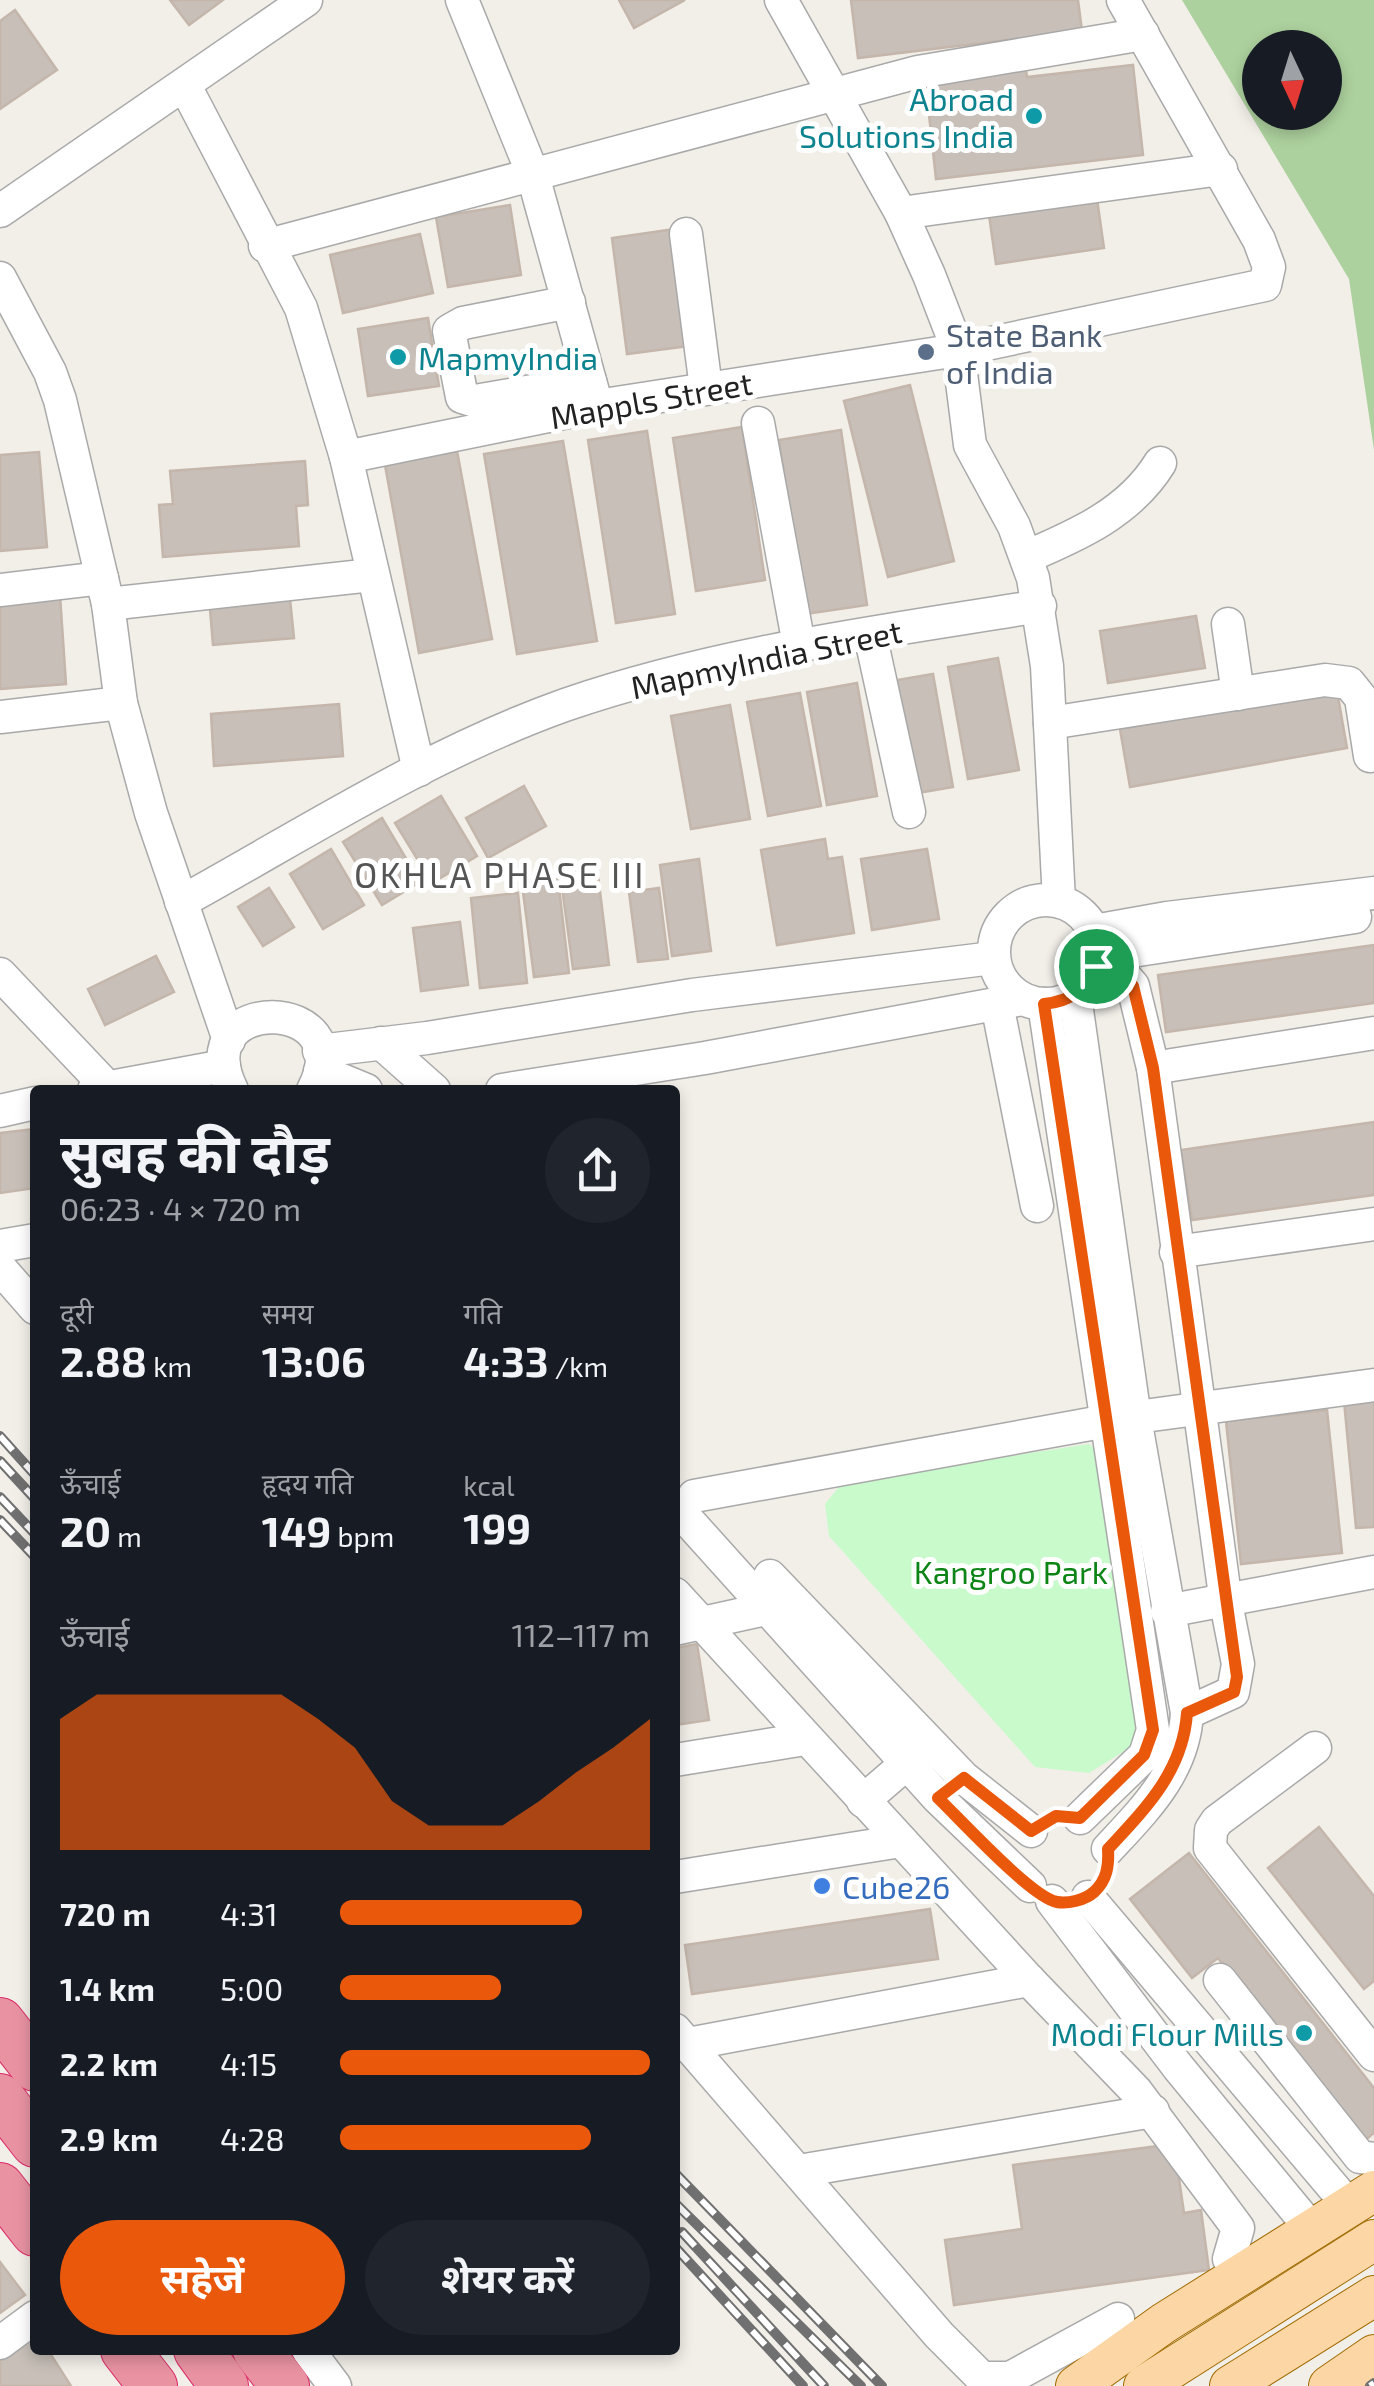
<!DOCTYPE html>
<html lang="hi">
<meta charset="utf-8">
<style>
body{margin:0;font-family:"Exo 2","Noto Sans Devanagari",sans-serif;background:#20242c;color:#f1f3f6;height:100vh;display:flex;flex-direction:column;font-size:38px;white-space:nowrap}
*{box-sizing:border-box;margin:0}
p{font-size:32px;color:#9ea1a6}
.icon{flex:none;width:55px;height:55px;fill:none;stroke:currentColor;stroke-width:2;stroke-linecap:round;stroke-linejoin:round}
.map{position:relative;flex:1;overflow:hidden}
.sheet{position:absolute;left:30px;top:1085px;width:650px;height:1270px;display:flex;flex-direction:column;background:#171b24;border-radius:10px;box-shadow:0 5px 15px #0003}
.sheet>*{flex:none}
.needle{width:65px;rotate:176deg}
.fabs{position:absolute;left:1242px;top:30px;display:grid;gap:20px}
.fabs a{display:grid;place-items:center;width:100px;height:100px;border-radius:50%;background:#171b24;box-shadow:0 5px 15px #0003;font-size:50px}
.pin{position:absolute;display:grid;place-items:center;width:85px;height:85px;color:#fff;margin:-42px;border:5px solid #fff;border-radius:50%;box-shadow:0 2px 10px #0007}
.round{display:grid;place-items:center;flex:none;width:105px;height:105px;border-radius:52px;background:#20242c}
.headline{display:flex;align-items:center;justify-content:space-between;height:170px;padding:0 30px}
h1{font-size:55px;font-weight:700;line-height:75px}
.stats{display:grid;grid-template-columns:repeat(3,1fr);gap:15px;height:170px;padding:10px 30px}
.stats div{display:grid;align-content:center}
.stats b{font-size:42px;font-weight:700}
.stats small{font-size:28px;font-weight:400}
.stats p{font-size:28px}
.chart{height:280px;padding:20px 30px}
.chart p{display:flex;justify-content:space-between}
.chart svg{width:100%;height:180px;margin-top:10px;fill:#ea580c;opacity:.7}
.action{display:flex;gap:20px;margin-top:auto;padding:20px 30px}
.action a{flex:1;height:115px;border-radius:60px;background:#ea580c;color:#fff;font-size:40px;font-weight:700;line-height:115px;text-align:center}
.action a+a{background:#20242c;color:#f1f3f6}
ul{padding:0 30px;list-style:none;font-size:32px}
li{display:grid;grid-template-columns:160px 120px 1fr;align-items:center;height:75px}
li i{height:25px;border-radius:12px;background:#ea580c}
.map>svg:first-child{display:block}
.forest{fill:#add19e;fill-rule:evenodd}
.park{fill:#c8facc}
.building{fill:#c7bfb8;stroke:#c4b6ab;stroke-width:2.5}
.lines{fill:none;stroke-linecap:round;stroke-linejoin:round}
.minor-casing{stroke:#a9a9a9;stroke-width:35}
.major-casing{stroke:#a06b00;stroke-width:42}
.highway-casing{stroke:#dc2a67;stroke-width:50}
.minor{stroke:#fff;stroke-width:32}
.major{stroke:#fcd6a4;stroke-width:40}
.highway{stroke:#e892a2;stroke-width:48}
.rail-casing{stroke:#707070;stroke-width:10}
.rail{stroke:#fff;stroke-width:6;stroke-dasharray:19;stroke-linecap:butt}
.route-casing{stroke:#fff;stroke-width:20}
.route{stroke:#ea580c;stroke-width:12}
.culture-dot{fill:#0f9aa8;stroke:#fff;stroke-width:4}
.service-dot{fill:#5c6f8a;stroke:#fff;stroke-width:4}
.shop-dot{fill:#3f7fe0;stroke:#fff;stroke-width:4}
.labels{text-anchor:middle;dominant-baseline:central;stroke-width:10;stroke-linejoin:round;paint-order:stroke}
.culture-label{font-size:32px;fill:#0d838f;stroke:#fff;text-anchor:end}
.service-label{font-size:32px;fill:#4e5e75;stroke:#fff;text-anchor:start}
.street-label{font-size:32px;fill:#222;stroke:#fff}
.park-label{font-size:32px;fill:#0c8416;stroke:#fff}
.shop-label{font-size:32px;fill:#366cbe;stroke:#fff;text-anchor:start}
.neighbourhood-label{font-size:35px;letter-spacing:2.5px;fill:#555;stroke:#fff}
</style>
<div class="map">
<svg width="1374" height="2386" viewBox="0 0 1374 2386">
<rect width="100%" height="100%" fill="#f2efe9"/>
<path class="forest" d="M1182 0H1374V450L1349 279ZM1260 48H1325V112H1260Z"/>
<path class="park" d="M1089 1444 1111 1463 1145 1713 1136 1744 1089 1773 1035 1767 829 1536 825 1504 843 1482Z"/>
<g class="building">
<path d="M170 0H223L189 25Z"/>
<path d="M619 0H685L634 28Z"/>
<path d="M851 0H1078L1082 31 858 58Z"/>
<path d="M15 10 57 70 0 109V21Z"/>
<path d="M1025 65 1027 77 1133 65 1143 155 936 179 925 77Z"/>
<path d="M1097 199 1104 248 996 264 989 215Z"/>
<path d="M510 205 521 275 448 287 436 217Z"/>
<path d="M682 228 697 345 627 354 612 238Z"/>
<path d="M420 234 433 293 343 313 330 255Z"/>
<path d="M428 318 439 386 368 396 358 329Z"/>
<path d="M910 385 954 561 888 577 844 401Z"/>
<path d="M742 427 765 580 696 591 673 438Z"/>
<path d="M841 430 867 605 805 614 779 440Z"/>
<path d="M647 431 675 614 616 623 588 440Z"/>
<path d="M563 441 597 641 517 654 484 454Z"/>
<path d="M457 451 492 639 419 653 385 465Z"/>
<path d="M39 452 47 547 0 551V455Z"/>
<path d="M305 461 308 505 296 506 299 546 163 557 159 505 173 504 170 471Z"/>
<path d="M289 589 294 638 213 645 209 597Z"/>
<path d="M60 595 66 684 0 689V600Z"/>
<path d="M1196 616 1205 668 1108 683 1100 631Z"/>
<path d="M998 658 1019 770 968 779 948 667Z"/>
<path d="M933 674 953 787 906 795 886 682Z"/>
<path d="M857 683 877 796 827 805 807 692Z"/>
<path d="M1337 691 1347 748 1130 787 1120 729Z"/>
<path d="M800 693 821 806 768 816 747 702Z"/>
<path d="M339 704 343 756 214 766 211 714Z"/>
<path d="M730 705 750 819 691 829 671 716Z"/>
<path d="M524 786 546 826 488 858 466 818Z"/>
<path d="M441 796 477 856 432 883 395 823Z"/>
<path d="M382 818 420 882 382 905 343 842Z"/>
<path d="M825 839 828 859 842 857 854 933 777 945 761 850Z"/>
<path d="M331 849 364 905 323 929 290 874Z"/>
<path d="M927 849 939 919 872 930 861 859Z"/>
<path d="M699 859 711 951 672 956 660 865Z"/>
<path d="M598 875 609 965 573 969 561 880Z"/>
<path d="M558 879 569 973 534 977 522 884Z"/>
<path d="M269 888 294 927 263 946 238 907Z"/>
<path d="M659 888 668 959 638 962 629 892Z"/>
<path d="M518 893 527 983 480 988 471 898Z"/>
<path d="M460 922 468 985 421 991 413 928Z"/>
<path d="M1374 945V1003L1166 1032 1158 975Z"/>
<path d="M156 956 174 992 105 1025 88 989Z"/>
<path d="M1374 1122V1195L1192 1220 1181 1150Z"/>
<path d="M35 1129V1188L0 1193V1133Z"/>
<path d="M1374 1387V1527L1356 1528 1343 1390Z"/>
<path d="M1327 1410 1342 1553 1241 1564 1226 1421Z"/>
<path d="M697 1644 709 1720 675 1725V1648Z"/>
<path d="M1319 1827 1374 1896V1981L1364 1989 1268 1868Z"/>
<path d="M1189 1853 1374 2088V2133L1363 2142 1218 1958 1192 1978 1130 1899Z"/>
<path d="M930 1909 938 1959 692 1994 685 1945Z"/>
<path d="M1174 2144 1184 2213 1201 2210 1209 2270 954 2305 945 2240 1022 2229 1013 2165Z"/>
<path d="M0 2262 25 2295 0 2313Z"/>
<path d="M35 2333V2350H48L71 2386H0V2356Z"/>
</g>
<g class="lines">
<g class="minor-casing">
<g id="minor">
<path d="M462 0 532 172 597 406"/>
<path d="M781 0 901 213 929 275 958 350 970 445 1014 526 1033 578 1047 666 1059 901"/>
<path d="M185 86 301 308 346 457 419 770"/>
<path d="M0 211 306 0"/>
<path d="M901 213 1221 169"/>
<path d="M686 234 706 388"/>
<path d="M265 246 918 72 1143 34"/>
<path d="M0 278 50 372 60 400 108 604 121 703 151 813 229 1040"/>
<path d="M569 302 463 323 449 331 462 397 475 401 590 381"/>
<path d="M758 423 799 645"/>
<path d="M346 457 597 406 958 350 1265 285 1269 267 1259 240 1123 0"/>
<path d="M1026 557C1078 535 1130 512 1160 463"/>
<path d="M0 590 102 578"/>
<path d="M108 604 372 575"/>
<path d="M1228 624 1238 694"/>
<path d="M870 634 909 812"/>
<path d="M0 717 121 703"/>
<path d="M1050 723 1325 680 1349 683 1361 698 1370 756"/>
<circle cx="1046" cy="952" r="52"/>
<path d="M181 902C306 833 430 753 565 705 719 652 880 632 1040 606"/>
<path d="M1094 931 1167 918 1374 893"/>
<path d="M1099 956 1355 917"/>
<path d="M1096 965 1125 977 1133 986 1153 1068 1226 1603 1238 1664 1233 1692 1187 1713"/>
<path d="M0 974 107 1087"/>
<path d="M1075 996 1135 1418 1187 1713C1184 1771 1146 1808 1108 1849"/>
<path d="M997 1004 1037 1206"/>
<path d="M1044 1004 1153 1730 1145 1755 1080 1818"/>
<path d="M381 1043 434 1090"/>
<path d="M319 1051 427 1038 692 995 993 958"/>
<path d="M1153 1068 1374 1033"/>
<path d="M320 1071 366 1090"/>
<path d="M94 1090 224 1066"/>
<path d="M232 1090C183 991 363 995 313 1090"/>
<path d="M502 1090 705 1058 1022 999"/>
<path d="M0 1111 35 1103"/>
<path d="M0 1246 35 1240"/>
<path d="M1176 1252 1374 1224"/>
<path d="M0 1268 35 1308"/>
<path d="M694 1496 1107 1421 1374 1385"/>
<path d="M675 1506 938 1798 1030 1886"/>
<path d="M770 1576 964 1778 1031 1831"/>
<path d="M675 1594 1029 1980 1136 2091 1238 2228 1229 2259"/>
<path d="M1167 1611 1374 1572"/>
<path d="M675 1629 770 1608"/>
<path d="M1315 1748 1217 1821 1211 1830 1210 1848 1374 2055"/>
<path d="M675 1760 805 1739"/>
<path d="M863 1801 907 1763"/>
<path d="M675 1877 901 1841"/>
<path d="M1088 1897 1350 2207"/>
<path d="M1052 1901 1178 2067 1314 2232"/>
<path d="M1220 1980 1360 2157 1374 2159"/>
<path d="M675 2030 939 2335 982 2378H1010L1118 2319"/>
<path d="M688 2044 1029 1980"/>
<path d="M799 2171 1153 2111"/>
<path d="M0 2343 35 2317"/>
<path d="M308 2350 335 2386"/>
</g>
</g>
<g class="major-casing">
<g id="major">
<path d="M1076 2386 1164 2323 1374 2191"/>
<path d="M1144 2386 1374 2240"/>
<path d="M1230 2386 1374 2296"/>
<path d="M1329 2386 1374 2355"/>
</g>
</g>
<g class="highway-casing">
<g id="highway">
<path d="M0 2022 35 2067"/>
<path d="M0 2098 35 2143"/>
<path d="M0 2187 35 2232"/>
<path d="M125 2350 153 2386"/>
<path d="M198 2350 224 2386"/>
<path d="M257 2350 285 2386"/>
</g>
</g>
<use href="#minor" class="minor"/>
<use href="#major" class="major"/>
<use href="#highway" class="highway"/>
<g class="rail-casing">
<g id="rail">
<path d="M0 1436 35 1475"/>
<path d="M0 1461 35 1499"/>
<path d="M0 1497 35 1534"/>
<path d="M0 1520 35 1557"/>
<path d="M675 2173 882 2386"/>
<path d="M675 2203 861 2386"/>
<path d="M682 2232 824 2386"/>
<path d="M675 2247 803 2386"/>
<path d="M1370 2386 1374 2383"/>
</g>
</g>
<use href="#rail" class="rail"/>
</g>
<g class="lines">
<g class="route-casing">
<path id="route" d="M1096 966 1125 978 1133 986 1153 1068 1237 1677 1234 1692 1187 1713C1183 1771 1146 1808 1108 1849 1109 1866 1107 1880 1094 1892 1085 1900 1068 1904 1057 1902 1031 1897 960 1819 938 1798L964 1778 1031 1831 1056 1816 1080 1818 1144 1755 1153 1730 1044 1004C1070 1001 1088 990 1096 966Z"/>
</g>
<use href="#route" class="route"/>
</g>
<g class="culture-dot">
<circle cx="1034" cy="116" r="10"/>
<circle cx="398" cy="357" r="10"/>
<circle cx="1304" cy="2033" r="10"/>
</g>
<circle class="service-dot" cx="926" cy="352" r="10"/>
<circle class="shop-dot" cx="822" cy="1886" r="10"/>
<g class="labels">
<g class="culture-label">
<text x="1014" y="98">Abroad<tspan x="1014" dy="37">Solutions India</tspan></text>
<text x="418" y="357" text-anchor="start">MapmyIndia</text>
<text x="1284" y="2033">Modi Flour Mills</text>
</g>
<g class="service-label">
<text x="946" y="334">State Bank<tspan x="946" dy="37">of India</tspan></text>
</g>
<g class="street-label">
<text transform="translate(651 399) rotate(-10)">Mappls Street</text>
<text transform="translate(766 658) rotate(-12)">MapmyIndia Street</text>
</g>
<g class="park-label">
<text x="1011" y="1571">Kangroo Park</text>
</g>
<g class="shop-label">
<text x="842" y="1886">Cube26</text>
</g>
<g class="neighbourhood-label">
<text x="500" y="874">OKHLA PHASE III</text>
</g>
</g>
</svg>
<div class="fabs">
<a><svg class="needle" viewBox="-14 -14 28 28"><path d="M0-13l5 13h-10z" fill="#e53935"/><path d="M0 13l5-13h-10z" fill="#9ea1a6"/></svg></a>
</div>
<div class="pin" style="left:1096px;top:966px;background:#1e9e55"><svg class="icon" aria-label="arrive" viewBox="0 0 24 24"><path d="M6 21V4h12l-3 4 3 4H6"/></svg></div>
<section class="sheet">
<div class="headline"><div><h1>सुबह की दौड़</h1><p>06:23 · 4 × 720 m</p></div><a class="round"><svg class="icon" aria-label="share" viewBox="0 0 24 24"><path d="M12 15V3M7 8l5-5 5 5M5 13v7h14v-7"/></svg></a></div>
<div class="stats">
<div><p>दूरी</p><b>2.88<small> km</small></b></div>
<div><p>समय</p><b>13:06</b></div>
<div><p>गति</p><b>4:33<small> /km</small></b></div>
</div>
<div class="stats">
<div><p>ऊँचाई</p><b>20<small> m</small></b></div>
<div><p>हृदय गति</p><b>149<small> bpm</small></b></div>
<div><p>kcal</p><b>199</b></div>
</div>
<div class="chart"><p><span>ऊँचाई</span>112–117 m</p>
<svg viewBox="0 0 160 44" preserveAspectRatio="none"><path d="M0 44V12L10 6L20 6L30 6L40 6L50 6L60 6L70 12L80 19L90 32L100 38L110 38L120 38L130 32L140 25L150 19L160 12V44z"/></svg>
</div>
<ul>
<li><b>720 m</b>4:31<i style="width:78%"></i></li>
<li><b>1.4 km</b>5:00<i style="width:52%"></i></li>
<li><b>2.2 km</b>4:15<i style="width:100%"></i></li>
<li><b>2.9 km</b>4:28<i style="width:81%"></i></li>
</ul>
<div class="action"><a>सहेजें</a><a>शेयर करें</a></div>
</section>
</div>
